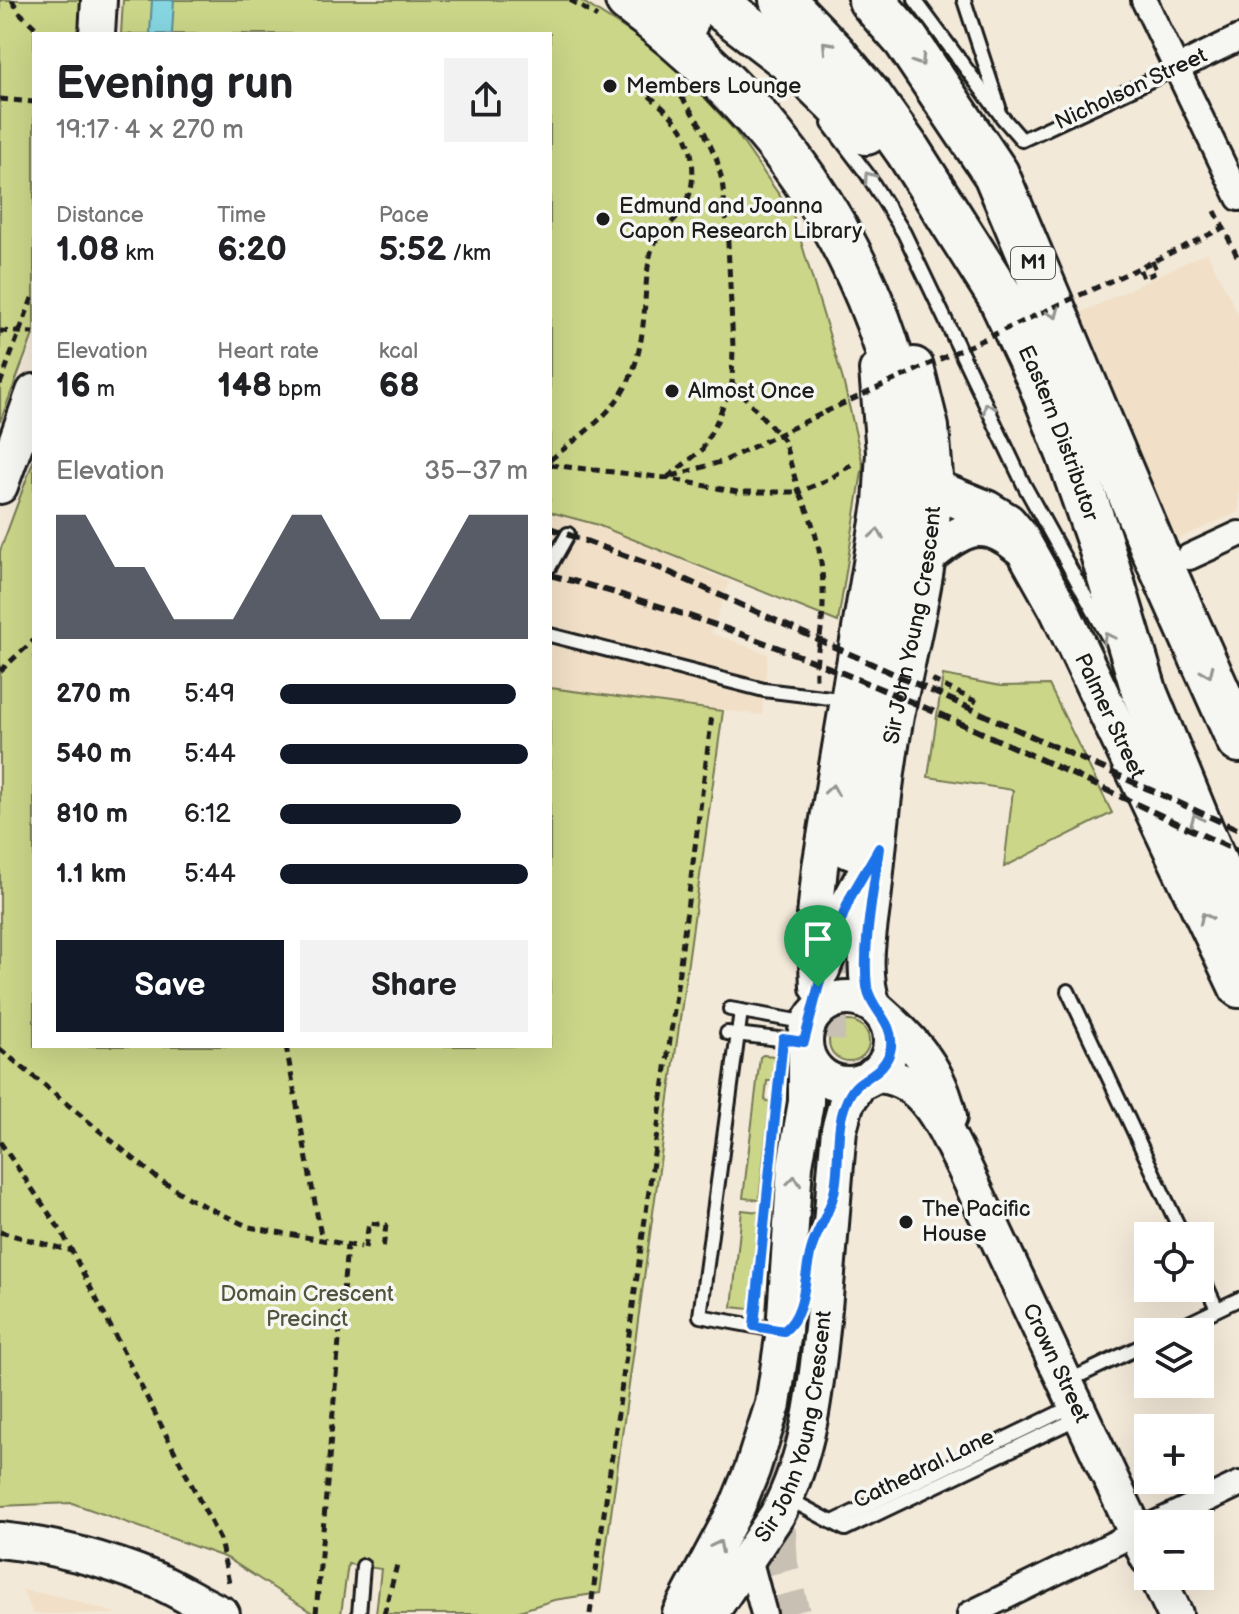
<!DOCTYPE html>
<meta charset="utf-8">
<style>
body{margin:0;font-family:"Balsamiq Sans",sans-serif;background:#f2f2f2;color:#202124;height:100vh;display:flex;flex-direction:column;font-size:30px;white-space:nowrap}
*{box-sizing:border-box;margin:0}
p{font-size:26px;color:#757577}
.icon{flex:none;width:44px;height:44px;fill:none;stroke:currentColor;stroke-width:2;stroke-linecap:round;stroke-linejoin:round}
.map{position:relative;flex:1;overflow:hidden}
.sheet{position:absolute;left:32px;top:32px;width:520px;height:1016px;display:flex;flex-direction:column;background:#fff;border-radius:0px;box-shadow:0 8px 32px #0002}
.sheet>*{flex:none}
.buttons{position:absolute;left:1134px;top:1222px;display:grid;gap:16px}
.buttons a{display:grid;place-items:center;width:80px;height:80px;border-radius:0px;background:#fff;box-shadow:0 8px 32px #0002;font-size:40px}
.pin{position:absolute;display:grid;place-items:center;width:68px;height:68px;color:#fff;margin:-82px -34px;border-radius:50% 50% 50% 0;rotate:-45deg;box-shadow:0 0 8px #0007}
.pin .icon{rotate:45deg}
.round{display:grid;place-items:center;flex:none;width:84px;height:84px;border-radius:0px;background:#f2f2f2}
.overview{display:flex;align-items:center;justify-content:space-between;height:136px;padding:0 24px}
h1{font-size:44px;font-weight:600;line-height:60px}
.stats{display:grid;grid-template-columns:repeat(3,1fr);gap:12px;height:136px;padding:8px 24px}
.stats div{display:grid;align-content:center}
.stats b{font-size:34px;font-weight:600}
.stats small{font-size:22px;font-weight:400}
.stats p{font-size:22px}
.chart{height:224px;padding:16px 24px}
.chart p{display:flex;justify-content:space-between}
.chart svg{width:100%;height:144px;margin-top:8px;fill:#111827;opacity:.7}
.button{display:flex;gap:16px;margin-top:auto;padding:16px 24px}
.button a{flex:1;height:92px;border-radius:0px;background:#111827;color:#fff;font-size:32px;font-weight:600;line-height:92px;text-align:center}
.button a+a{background:#f2f2f2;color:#202124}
ul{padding:0 24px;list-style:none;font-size:26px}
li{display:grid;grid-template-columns:128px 96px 1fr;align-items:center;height:60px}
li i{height:20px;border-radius:10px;background:#111827}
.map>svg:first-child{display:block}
.built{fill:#f1e0c7}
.green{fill:#cbd689;stroke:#747952;stroke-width:2}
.water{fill:#86d6e1;stroke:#5c8c92;stroke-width:2}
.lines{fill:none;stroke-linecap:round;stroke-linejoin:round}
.highway-tunnel{stroke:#c8c0b3;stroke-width:44;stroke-dasharray:44 22;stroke-linecap:butt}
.lane-casing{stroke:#1c1c1c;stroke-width:18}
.street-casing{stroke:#1c1c1c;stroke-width:30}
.secondary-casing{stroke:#1c1c1c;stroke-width:40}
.primary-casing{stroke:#1c1c1c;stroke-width:44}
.highway-casing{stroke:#1c1c1c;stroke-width:50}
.path{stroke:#1c1c1c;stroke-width:5;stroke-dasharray:8 6;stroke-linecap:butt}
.lane{stroke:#f6f6f2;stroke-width:12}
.street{stroke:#f6f6f2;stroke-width:24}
.secondary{stroke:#f6f6f2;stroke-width:34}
.primary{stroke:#f6f6f2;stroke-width:38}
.highway{stroke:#f6f6f2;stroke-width:44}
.rail{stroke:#1c1c1c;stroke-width:6;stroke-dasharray:12 6;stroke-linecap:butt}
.path-bridge{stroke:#1c1c1c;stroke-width:5;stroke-dasharray:8 6;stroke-linecap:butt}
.oneway{stroke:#949492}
.route-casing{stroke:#fff;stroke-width:16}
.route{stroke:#1a73e8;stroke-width:10}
.poi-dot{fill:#1c1c1c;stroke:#f6f6f2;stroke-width:3}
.labels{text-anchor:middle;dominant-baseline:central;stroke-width:7;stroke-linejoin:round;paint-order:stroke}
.shield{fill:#f6f6f2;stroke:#5d5d5c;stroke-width:2}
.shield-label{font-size:20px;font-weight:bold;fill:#1c1c1c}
.poi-label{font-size:22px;fill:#1c1c1c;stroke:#f6f6f2;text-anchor:start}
.street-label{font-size:22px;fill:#1c1c1c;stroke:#f6f6f2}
.park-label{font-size:22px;fill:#51543d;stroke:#f6f6f2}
</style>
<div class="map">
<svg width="1239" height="1614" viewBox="0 0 1239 1614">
<rect width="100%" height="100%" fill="#f3e9d9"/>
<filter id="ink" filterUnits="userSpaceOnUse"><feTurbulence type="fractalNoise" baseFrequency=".0125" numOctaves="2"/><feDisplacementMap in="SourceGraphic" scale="16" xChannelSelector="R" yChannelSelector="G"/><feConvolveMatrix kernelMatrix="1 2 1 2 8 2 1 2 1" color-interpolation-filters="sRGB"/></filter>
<g filter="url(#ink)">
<g class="built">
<path d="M1207 252 1239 316V512L1176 540 1082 312Z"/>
<path d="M550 512 595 523 730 582 711 633 768 654 762 715 550 688Z"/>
<path d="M22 1590 60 1596 118 1614H33Z"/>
</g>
<g class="green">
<path d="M0 0H83L82 34H34V332L0 422Z"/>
<path d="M123 0H580L644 41 684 75 735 131 793 215 843 380 863 465 838 622 595 524 550 512V34H121Z"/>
<path d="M34 459V1046H550V688L723 711 600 1593 554 1600 510 1614H376L381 1569 348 1564 341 1614H314L227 1558 72 1503 0 1506V551Z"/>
<path d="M943 675 1001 686 1049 685 1112 813 1004 867 1013 790 928 777Z"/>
<circle cx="849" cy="1041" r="20"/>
<path d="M763 1055 775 1056 772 1081H767L765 1100 770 1102 759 1200 743 1198 760 1057Z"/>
<path d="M778 1126 792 1127 780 1171H772L775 1129Z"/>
<path d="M742 1210 759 1212 749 1309 732 1307Z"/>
</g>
<path class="water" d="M152 0H174L172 34H150Z"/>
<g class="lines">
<g class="highway-tunnel">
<path d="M813 1103 849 846"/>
<path d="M780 1398 771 1485 776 1565 788 1614"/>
</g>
<g class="lane-casing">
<g id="lane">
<path d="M915 0 1002 117 1022 140 1177 68"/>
<path d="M964 0 999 107"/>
<path d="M829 124 867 174 904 233 1024 485 1108 637"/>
<path d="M550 566 568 534"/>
<path d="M550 635 764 690 847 700"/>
<path d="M1068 991 1183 1236"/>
<path d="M730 1009 808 1023"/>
<path d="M741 1011 700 1316 780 1331"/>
<path d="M727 1033 804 1042"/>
<path d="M1200 1272 1217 1309"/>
<path d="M1170 1332 1239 1299"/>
<path d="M1068 1381 1148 1343"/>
<path d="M789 1499 845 1529 1078 1418"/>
<path d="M833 1522 1075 1405"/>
<path d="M359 1614 363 1566"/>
</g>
</g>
<g class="street-casing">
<g id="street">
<path d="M1144 0 1239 198"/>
<path d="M1177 68 1239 38"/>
<path d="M1189 557 1239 534"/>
<path d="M1155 1524 1239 1484"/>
<path d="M749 1558 764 1614"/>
<path d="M970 1614 1148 1527"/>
</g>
</g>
<g class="secondary-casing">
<g id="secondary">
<path d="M672 0 690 24"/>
<path d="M97 34 99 0"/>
<path d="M0 486 34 392"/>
<path d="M929 556C961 530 982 515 1019 547"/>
<path d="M822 970 846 908 871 862"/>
<path d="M818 987 815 916 820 867 881 504 884 452 877 370"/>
<circle cx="848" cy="1041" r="43"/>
<path id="s1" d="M873 1005C860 969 870 928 874 891 880 833 885 774 896 716 911 641 932 566 934 489"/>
<path d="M881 1013C915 1043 940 1071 949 1117"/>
<path id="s2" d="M873 1075C926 1075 943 1128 964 1167L1148 1558"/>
<path d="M0 1540C55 1546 105 1559 156 1580 178 1590 200 1604 222 1614"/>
<path d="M1157 1576 1175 1614"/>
<path d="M680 1614 737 1507 752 1470 773 1404 784 1331 795 1165 806 1102V1052"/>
<path id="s3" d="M710 1614 777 1515C810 1453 816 1388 823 1319 829 1256 833 1193 839 1130L846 1104 860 1082"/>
</g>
</g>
<g class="primary-casing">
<g id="primary">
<path id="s4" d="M914 367 929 427 934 489 986 510 1007 523 1018 536 1059 609 1239 988"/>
</g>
</g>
<g class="highway-casing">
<g id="highway">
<path d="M628 0C740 83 829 189 878 321 895 368 909 418 909 469 909 523 898 577 888 631 875 703 863 775 849 846"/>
<path d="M712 0 803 70 866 132"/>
<path id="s5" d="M782 0 833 53 869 96 908 151 1000 296 1039 378 1069 454 1099 540 1145 694 1221 879 1239 916"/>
<path d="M871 0 906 40 996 174 1154 550 1239 740"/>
</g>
</g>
<g class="path">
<path d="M12 0 19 12 42 34"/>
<path d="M570 0 597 17"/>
<path d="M0 99 34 102"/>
<path d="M1215 211 1239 260"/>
<path d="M1152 261 1157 272 1143 278 1139 268 1223 228 1225 226"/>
<path d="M0 331 34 333"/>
<path d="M732 383 784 441 799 492 830 479 855 462"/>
<path d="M0 384 34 293"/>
<path d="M550 460C604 417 635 399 643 325 646 301 645 275 651 252 656 235 670 226 680 213 697 193 696 153 683 131 674 116 658 104 645 92"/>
<path d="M550 465 667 478 737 492H799C820 533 826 576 822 622 820 640 815 661 816 679"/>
<path d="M672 476 724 461 825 412"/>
<path d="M668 477 702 450 717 421 732 383 733 347 727 223 722 181 717 160 703 129 675 87"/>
<path d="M0 671 34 640"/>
<path d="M932 680 979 703"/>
<path d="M286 1046 322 1241"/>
<path d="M0 1049 157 1178 190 1199 249 1227 361 1247"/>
<path d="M0 1142 63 1234 220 1540 229 1583"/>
<path d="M0 1232 71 1251"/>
<path d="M365 1248 369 1223 386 1225 383 1249"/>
<path d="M316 1614 347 1245"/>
<path d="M384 1614 397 1565"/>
<path d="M590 1614 673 1018 712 715"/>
</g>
<use href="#lane" class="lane"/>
<use href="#street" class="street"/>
<use href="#secondary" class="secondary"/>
<use href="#primary" class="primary"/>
<use href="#highway" class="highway"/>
<g class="rail">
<path d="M550 528 662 569 1239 830"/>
<path d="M550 575C791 636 1015 748 1239 852"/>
</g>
<path class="path-bridge" d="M825 412 1139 268"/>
</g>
<defs><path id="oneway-chevron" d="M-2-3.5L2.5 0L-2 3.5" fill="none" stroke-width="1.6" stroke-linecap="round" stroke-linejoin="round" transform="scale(2)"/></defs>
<g class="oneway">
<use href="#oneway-chevron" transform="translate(827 46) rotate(-133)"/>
<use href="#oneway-chevron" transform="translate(920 61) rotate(56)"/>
<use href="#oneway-chevron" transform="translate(869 177) rotate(-125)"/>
<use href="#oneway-chevron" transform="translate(1054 313) rotate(67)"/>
<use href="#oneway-chevron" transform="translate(988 408) rotate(-115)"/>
<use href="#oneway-chevron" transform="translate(877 534) rotate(-81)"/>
<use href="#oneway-chevron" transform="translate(1108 638) rotate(-118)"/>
<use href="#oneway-chevron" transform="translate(1208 672) rotate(66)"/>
<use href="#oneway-chevron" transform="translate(832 790) rotate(-81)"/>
<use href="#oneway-chevron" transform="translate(1196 819) rotate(-112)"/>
<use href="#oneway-chevron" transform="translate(1205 918) rotate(-116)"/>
<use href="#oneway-chevron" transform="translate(794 1181) rotate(-84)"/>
<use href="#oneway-chevron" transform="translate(718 1546) rotate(-63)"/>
</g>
</g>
<g class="lines" filter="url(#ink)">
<g class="route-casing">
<path id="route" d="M879 848C874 889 862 946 867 987 871 1010 894 1021 891 1047 888 1066 875 1072 861 1082 850 1089 844 1106 841 1119 836 1143 840 1174 833 1197 828 1214 818 1230 812 1247 803 1275 808 1312 784 1331L754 1326 783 1039 804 1042 827 954 851 896Z"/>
</g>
<use href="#route" class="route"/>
</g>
<g class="poi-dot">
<circle cx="610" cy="86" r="8"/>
<circle cx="603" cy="219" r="8"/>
<circle cx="672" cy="391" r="8"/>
<circle cx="906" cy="1222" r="8"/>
</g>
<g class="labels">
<rect class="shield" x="1011" y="247" width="44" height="32" rx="6"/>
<g class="shield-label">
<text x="1033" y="263">M1</text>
</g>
<g class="poi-label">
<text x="626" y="86">Members Lounge</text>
<text x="619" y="206">Edmund and Joanna<tspan x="619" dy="25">Capon Research Library</tspan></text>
<text x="688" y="391">Almost Once</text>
<text x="922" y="1209">The Pacific<tspan x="922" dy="25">House</tspan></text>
</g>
<g class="street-label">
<text transform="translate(1131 89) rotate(-25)">Nicholson Street</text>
<text stroke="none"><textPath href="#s5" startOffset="518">Eastern Distributor</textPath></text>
<text stroke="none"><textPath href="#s1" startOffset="384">Sir John Young Crescent</textPath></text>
<text stroke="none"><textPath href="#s4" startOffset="424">Palmer Street</textPath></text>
<text stroke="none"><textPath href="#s2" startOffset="354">Crown Street</textPath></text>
<text stroke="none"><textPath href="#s3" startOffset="210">Sir John Young Crescent</textPath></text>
<text transform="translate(924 1469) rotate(-26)">Cathedral Lane</text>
</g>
<g class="park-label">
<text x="307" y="1294">Domain Crescent<tspan x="307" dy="25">Precinct</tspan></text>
</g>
</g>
</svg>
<div class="buttons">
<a><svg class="icon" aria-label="locate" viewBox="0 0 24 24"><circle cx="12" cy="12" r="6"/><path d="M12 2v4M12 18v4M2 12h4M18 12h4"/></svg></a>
<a><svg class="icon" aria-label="layers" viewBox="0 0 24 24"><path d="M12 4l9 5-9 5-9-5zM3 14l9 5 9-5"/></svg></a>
<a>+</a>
<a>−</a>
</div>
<div class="pin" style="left:818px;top:987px;background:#1e9e55"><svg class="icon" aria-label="arrive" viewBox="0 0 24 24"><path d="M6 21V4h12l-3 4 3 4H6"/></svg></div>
<section class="sheet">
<div class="overview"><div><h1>Evening run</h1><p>19:17 · 4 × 270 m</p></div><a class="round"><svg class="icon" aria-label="share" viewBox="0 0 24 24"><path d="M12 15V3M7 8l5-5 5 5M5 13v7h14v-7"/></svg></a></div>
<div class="stats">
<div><p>Distance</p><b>1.08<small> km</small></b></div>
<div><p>Time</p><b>6:20</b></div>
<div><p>Pace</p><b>5:52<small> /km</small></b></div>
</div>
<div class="stats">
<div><p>Elevation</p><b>16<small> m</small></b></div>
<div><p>Heart rate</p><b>148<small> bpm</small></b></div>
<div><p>kcal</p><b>68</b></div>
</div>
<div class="chart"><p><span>Elevation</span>35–37 m</p>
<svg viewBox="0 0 160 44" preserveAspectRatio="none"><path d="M0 44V6L10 6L20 22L30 22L40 38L50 38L60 38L70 22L80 6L90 6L100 22L110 38L120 38L130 22L140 6L150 6L160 6V44z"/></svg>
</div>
<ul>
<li><b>270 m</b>5:49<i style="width:95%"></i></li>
<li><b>540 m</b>5:44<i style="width:100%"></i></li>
<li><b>810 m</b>6:12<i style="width:73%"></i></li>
<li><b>1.1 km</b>5:44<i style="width:100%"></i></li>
</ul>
<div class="button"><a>Save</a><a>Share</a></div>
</section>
</div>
